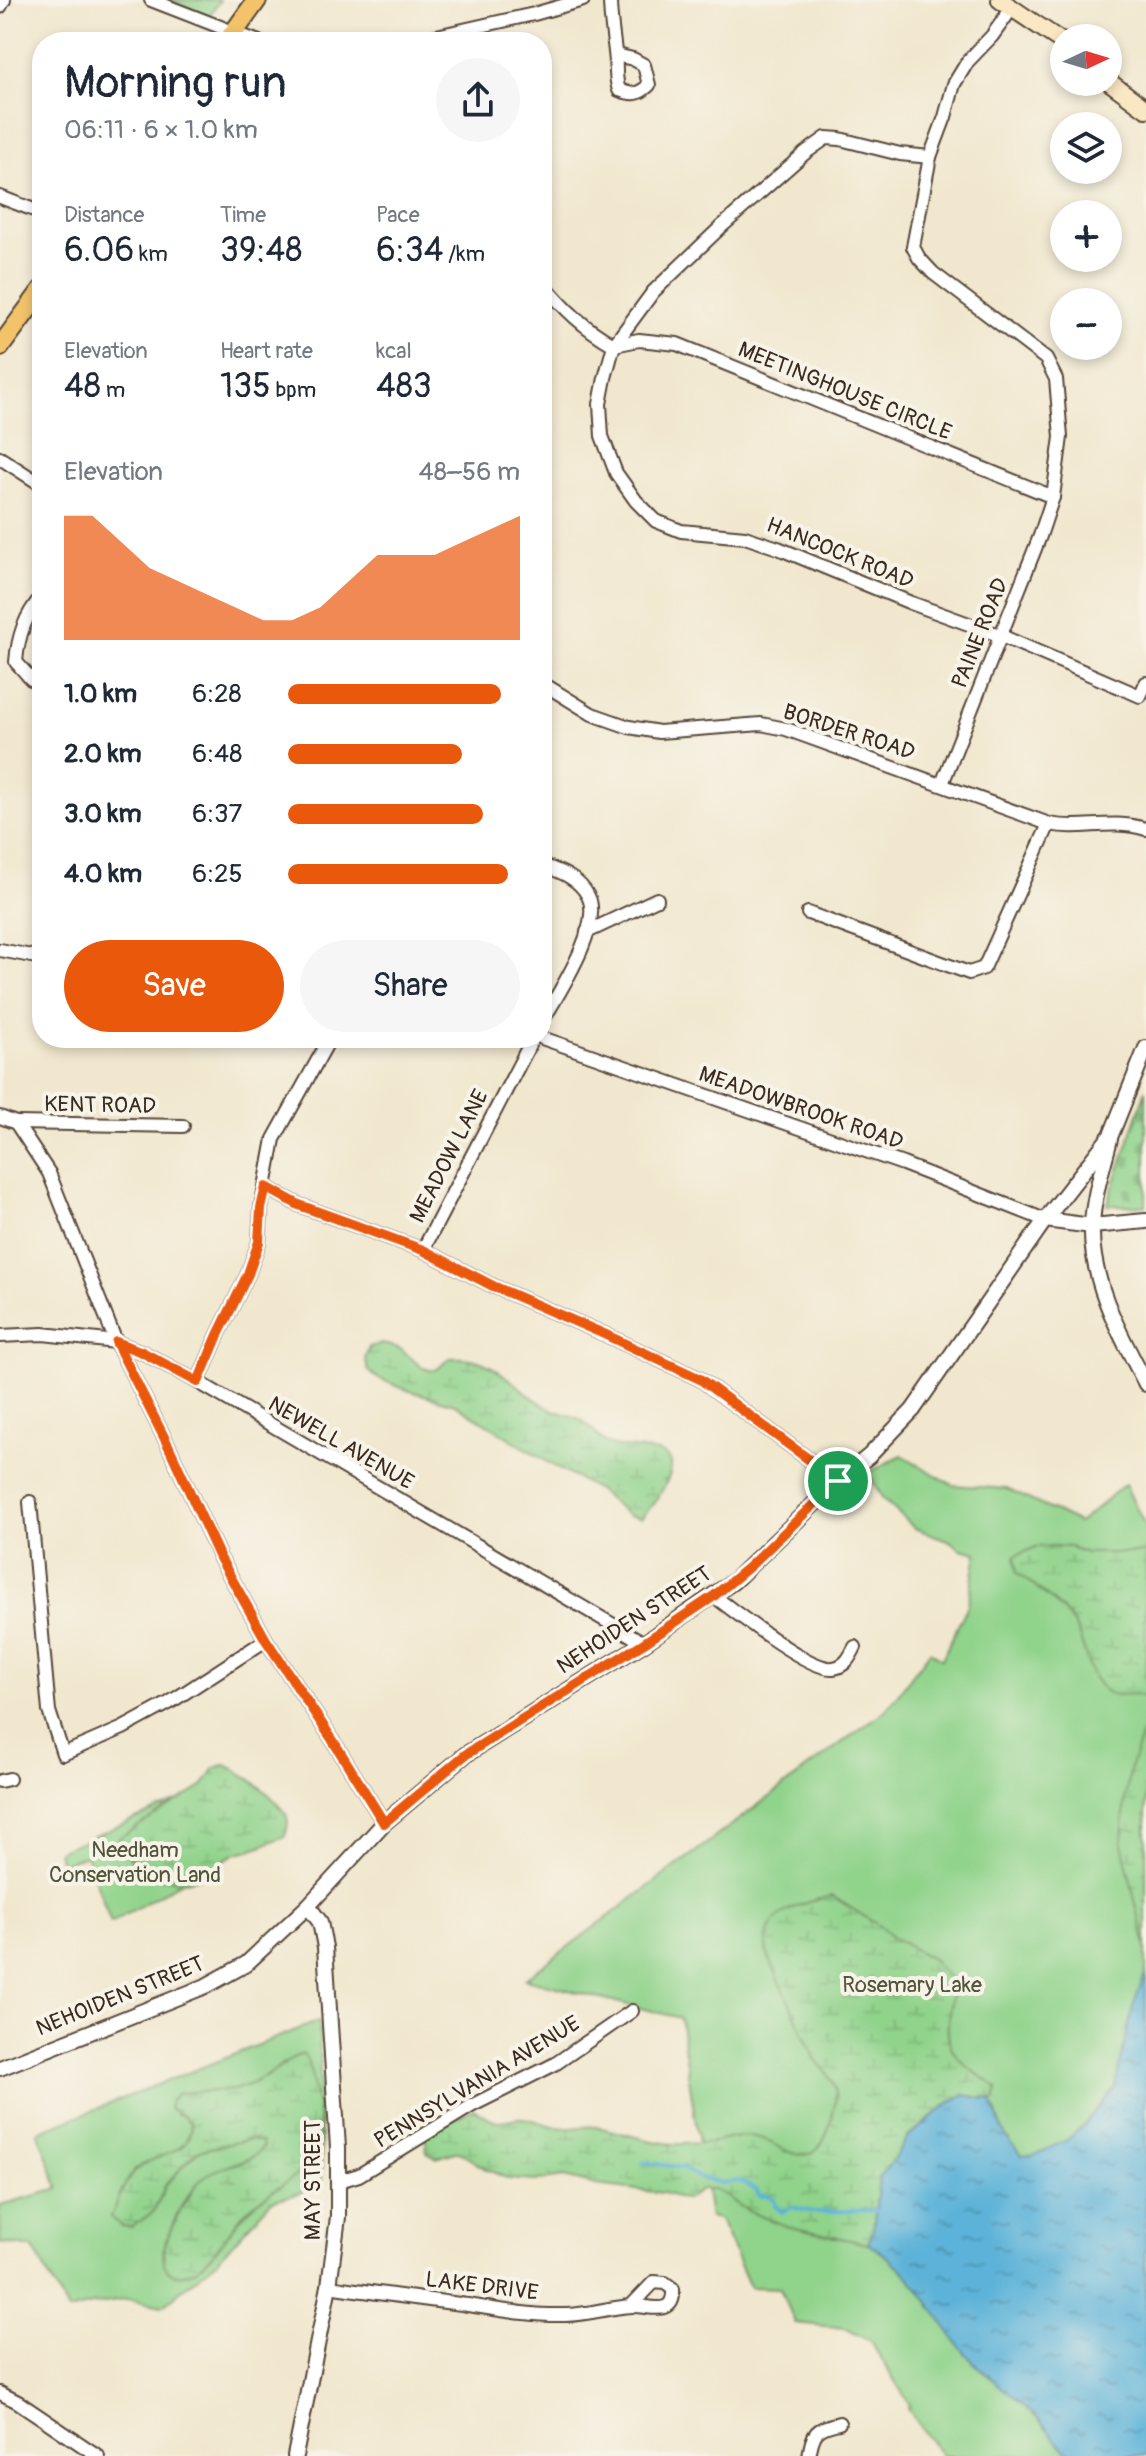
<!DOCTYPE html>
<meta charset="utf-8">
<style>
body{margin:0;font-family:Pangolin,sans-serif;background:#f6f6f7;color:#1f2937;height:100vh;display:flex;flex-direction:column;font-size:30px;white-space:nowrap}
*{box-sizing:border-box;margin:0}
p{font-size:26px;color:#747a83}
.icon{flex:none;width:44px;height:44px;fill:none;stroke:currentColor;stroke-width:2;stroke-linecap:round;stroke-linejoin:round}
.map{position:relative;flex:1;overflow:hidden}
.details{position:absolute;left:32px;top:32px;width:520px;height:1016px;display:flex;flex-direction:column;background:#fff;border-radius:32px;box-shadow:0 4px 12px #0003}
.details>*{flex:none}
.needle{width:52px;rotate:86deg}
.controls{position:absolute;left:1050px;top:24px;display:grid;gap:16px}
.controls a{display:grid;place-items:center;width:72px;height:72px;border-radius:50%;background:#fff;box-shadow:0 4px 12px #0003;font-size:40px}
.pin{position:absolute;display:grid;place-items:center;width:68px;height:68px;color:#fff;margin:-34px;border:4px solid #fff;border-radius:50%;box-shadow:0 2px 8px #0007}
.round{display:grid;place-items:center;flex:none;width:84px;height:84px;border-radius:42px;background:#f6f6f7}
.overview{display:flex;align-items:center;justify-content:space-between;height:136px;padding:0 32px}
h1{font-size:44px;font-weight:600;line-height:60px}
.figures{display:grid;grid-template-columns:repeat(3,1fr);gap:12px;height:136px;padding:8px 32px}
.figures div{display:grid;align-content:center}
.figures b{font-size:34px;font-weight:600}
.figures small{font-size:22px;font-weight:400}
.figures p{font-size:22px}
.chart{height:224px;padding:16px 32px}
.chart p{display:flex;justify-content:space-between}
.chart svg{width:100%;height:144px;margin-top:8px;fill:#ea580c;opacity:.7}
.action{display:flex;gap:16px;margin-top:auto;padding:16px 32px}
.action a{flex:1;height:92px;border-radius:48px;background:#ea580c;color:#fff;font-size:32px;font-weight:600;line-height:92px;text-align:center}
.action a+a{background:#f6f6f7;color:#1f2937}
ul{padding:0 32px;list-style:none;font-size:26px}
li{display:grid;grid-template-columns:128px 96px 1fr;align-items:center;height:60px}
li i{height:20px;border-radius:10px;background:#ea580c}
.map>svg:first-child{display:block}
.green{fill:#90d38b;stroke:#667e54;stroke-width:2;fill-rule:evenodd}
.wetland{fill:url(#wetland-marsh);stroke:#667e54;stroke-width:2}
.cemetery{fill:url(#cemetery-stones);stroke:#667e54;stroke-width:2}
.water{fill:url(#water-ripples);stroke:#4b6e7b;stroke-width:2}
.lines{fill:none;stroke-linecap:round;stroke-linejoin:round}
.stream{stroke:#5bb2d8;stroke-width:4}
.minor-casing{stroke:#564638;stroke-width:16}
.tertiary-casing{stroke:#564638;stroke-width:18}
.secondary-casing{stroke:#564638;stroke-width:20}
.primary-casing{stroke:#564638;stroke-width:22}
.minor{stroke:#fff;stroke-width:12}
.tertiary{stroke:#fff;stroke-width:14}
.secondary{stroke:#fae7c3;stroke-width:16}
.primary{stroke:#f2c36a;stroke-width:18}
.route-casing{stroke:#fff;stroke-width:16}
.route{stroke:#ea580c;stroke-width:10}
.labels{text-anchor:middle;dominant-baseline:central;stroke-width:8;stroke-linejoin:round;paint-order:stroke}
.street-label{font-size:22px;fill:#3b2a1e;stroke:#f7f3e8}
.park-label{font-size:22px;fill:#505439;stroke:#f7f3e8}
</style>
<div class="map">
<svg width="1146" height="2456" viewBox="0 0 1146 2456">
<defs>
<pattern id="wetland-marsh" width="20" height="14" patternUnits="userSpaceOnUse" patternTransform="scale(2)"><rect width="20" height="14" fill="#90d38b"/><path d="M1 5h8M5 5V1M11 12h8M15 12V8" fill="none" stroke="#7db578"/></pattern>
<pattern id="cemetery-stones" width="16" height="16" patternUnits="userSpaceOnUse" patternTransform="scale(2)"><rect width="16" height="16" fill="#90d38b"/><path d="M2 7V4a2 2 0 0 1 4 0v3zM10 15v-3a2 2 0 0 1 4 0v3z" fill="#7db578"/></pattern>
<pattern id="water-ripples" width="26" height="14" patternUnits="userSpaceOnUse" patternTransform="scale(2)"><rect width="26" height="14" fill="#5bb2d8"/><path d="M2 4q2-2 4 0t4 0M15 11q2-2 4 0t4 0" fill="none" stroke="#4c91af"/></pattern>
</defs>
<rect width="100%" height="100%" fill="#f7f3e8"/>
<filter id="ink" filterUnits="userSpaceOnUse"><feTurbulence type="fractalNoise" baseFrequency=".0125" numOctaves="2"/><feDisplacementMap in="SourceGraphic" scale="16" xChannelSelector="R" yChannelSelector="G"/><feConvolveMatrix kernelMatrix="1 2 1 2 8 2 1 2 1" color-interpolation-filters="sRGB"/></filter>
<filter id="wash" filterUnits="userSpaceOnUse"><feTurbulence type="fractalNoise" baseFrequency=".006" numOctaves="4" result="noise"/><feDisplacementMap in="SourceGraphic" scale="32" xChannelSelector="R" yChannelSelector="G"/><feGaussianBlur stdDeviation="1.8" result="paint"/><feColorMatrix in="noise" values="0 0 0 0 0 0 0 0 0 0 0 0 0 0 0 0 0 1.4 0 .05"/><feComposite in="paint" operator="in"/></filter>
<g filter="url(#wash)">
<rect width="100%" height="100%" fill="#f1e7ce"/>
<g class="green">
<path d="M169 0H220L209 16Z"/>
<path d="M902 1455 953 1485 1007 1489 1079 1523 1125 1484 1146 1528V2456H942L908 2409 910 2405 870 2341 845 2328 795 2323 780 2288 750 2287 720 2220 710 2217 680 2018 525 1979 887 1709 930 1651 942 1659 968 1605 977 1553 961 1549 950 1541 914 1528 883 1499 868 1473Z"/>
<path d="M215 1786 253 1840 111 1923 86 1855 61 1864 58 1851Z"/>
<path d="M319 2021 322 2187 271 2201 218 2260 162 2306 129 2299 92 2305 68 2311 33 2248 0 2243V2205L59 2189 38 2132ZM283 2063 314 2100 318 2116 303 2170 270 2191 246 2212 202 2265 163 2251C170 2232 178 2207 191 2192 200 2183 217 2173 229 2166 242 2159 261 2159 263 2142L250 2139 197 2151 166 2185 154 2211 135 2170C156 2159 190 2152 191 2125L184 2116 176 2114 171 2100C185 2087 213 2094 233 2091 252 2087 269 2076 283 2063Z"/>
</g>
<g class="wetland">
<path d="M381 1344C388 1345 394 1346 400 1349 410 1355 421 1372 434 1370 440 1369 445 1361 450 1358 497 1354 514 1390 551 1409 561 1414 574 1414 584 1422 592 1428 598 1437 606 1443 622 1452 661 1445 670 1460 677 1474 651 1508 641 1518L628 1515 596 1489 557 1468 455 1404 407 1390 377 1378 368 1370 365 1357 369 1347Z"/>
<path d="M1055 1546 1070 1547 1086 1553H1146V1698C1133 1689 1117 1700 1105 1691 1087 1676 1086 1648 1076 1629 1065 1606 1037 1589 1017 1573L1015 1556 1036 1547Z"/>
<path d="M1146 1723V1947L1122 1844 1125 1798 1131 1766Z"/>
<path d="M224 1765C238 1767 283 1803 287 1817 289 1823 287 1830 285 1836 273 1841 262 1846 250 1850 244 1852 237 1852 232 1855 219 1862 209 1875 195 1879 169 1887 123 1865 119 1838L203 1786 215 1768Z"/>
<path d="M832 1896 878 1925 893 1938 932 1959 954 1986C941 2046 945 2054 997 2087L996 2100 963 2095 950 2102 907 2138 898 2154 879 2178 873 2231 868 2244 786 2226 748 2211 715 2189H702L690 2198 684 2199 663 2193 596 2185 564 2177 537 2181 509 2179 486 2169 459 2152H455L437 2158 427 2152 425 2134 473 2109C481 2113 491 2121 500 2121 509 2120 516 2117 524 2118 538 2120 552 2128 566 2128 576 2129 585 2125 596 2127 622 2132 647 2142 674 2144 682 2144 708 2143 716 2142 726 2140 736 2136 746 2136 769 2135 787 2159 809 2154 826 2151 838 2104 835 2089 832 2078 823 2068 815 2059L767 1953C760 1913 801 1903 832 1896Z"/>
<path d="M304 2054C312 2069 324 2134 318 2149 307 2177 266 2191 245 2212 228 2230 215 2259 193 2271 186 2274 177 2277 170 2272 150 2258 181 2210 190 2195 194 2188 198 2181 205 2176 222 2164 251 2165 263 2147L262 2142 250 2139 197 2151 166 2184 154 2211 132 2227 122 2226 111 2217C118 2202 123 2183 135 2171 152 2152 190 2158 191 2125L184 2116 169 2109 171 2100 178 2093 234 2090 253 2083 272 2073 294 2057Z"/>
</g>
<path class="cemetery" d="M1146 1090V1206L1107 1205Z"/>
<path class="water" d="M1146 1972V2456C1128 2456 1095 2456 1078 2456 1060 2452 1050 2431 1038 2419 1015 2396 986 2377 965 2353 932 2313 916 2270 868 2244L873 2231 879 2178 898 2154 907 2138 950 2102 963 2095 992 2100 1005 2135 1021 2155 1033 2156 1067 2140 1081 2128 1115 2087 1133 2006Z"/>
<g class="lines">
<path class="stream" d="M643 2162 683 2168 700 2178 722 2183 739 2181 757 2190 759 2196H769L775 2200V2205L782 2212 792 2207 813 2212 875 2210"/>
</g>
</g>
<g filter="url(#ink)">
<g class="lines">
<g class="minor-casing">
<g id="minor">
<path d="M151 0 259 42"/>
<path d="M610 0C610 18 613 34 615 52 617 65 614 76 619 90 632 95 639 95 649 85L644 65 633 59 616 55"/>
<path d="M0 7 4 0"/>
<path d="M1012 8 992 36 968 61 954 84 945 117 930 157 900 154 840 139 826 138 805 153 721 227 653 292 614 345 605 378 600 404 602 436 616 473 636 501 656 521 681 531 745 537 778 548 911 603 999 635 1140 696 1146 683"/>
<path d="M410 42 534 14 583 0"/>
<path d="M0 197 42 213"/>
<path d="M542 282C564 309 584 328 614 345"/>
<path d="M614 345 639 340 677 344 1053 497 1061 437 1056 379 1046 359 933 273 919 258 913 247 930 157"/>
<path d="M0 458 42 485"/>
<path d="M42 596C25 616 18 636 16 662L31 679 42 684"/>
<path d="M542 683 592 714 629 727 659 732 761 724 786 729 1049 824C1084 831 1109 818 1146 829"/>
<path d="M942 784 1040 536 1053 497"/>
<path d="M542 865C559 871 579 878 588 896 604 925 557 995 542 1022"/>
<path d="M808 913 969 973 984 968 1049 824"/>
<path d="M587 932 657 899"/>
<path d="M0 950 42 958"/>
<path d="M542 1038 903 1164 1045 1220"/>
<path d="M0 1117 16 1123 49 1173 116 1342 169 1447 220 1558 266 1640 332 1739 384 1823"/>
<path d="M16 1123 183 1126"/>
<path d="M266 1187 299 1205 423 1250 493 1286 604 1334 700 1379 838 1481"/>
<path d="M423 1250 533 1038"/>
<path d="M0 1336 43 1334 116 1342 142 1352 198 1382 644 1643"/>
<path d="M198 1382 218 1335 248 1274 259 1242 261 1208 274 1139 330 1038"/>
<path d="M30 1502 49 1711 63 1754 123 1728 169 1703 266 1640"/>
<path d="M714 1596C735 1612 810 1671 833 1668 845 1667 850 1657 855 1647"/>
<path d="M0 1781 9 1779"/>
<path d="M339 2181 359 2175 473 2105 555 2064 632 2011"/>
<path d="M329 2286C375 2293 422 2299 468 2305 500 2310 533 2316 566 2315 588 2315 610 2307 632 2306 649 2305 675 2318 673 2289L665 2283 654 2282 631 2306"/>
<path d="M0 2393 18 2402 98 2456"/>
<path d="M809 2456C813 2433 815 2428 839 2423"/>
</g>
</g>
<g class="tertiary-casing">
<g id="tertiary">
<path d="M1110 1139C1103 1167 1093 1197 1092 1226 1090 1282 1121 1336 1146 1384"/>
<path d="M1045 1220 1092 1226 1146 1221"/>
<path d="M0 2068 206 1986 246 1964 308 1906 384 1823 465 1755 644 1643 734 1581 838 1481 869 1456 913 1410 1045 1220 1111 1135 1146 1048"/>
<path d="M295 2456 329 2286 338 2217V2148L325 1947 320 1922 308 1906"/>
</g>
</g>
<g class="secondary-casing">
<g id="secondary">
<path d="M1000 0 1064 43"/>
<path d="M1108 81 1146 109"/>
</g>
</g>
<g class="primary-casing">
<g id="primary">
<path d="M227 42 257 0"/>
<path d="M0 347 42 290"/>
</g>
</g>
<use href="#minor" class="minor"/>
<use href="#tertiary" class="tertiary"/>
<use href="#secondary" class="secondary"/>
<use href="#primary" class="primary"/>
</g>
</g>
<g class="lines" filter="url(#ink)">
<g class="route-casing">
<path id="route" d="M266 1187 299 1205 423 1250 493 1286 604 1334 700 1379 838 1481 750 1566 714 1596 644 1643 465 1755 384 1823 332 1739 266 1640 220 1558 169 1447 116 1342 142 1352 198 1382 218 1335 248 1274 259 1242 261 1208Z"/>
</g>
<use href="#route" class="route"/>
</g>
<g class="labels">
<g class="street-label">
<text transform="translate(845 391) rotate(22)">MEETINGHOUSE CIRCLE</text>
<text transform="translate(840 553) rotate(22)">HANCOCK ROAD</text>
<text transform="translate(980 633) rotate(-68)">PAINE ROAD</text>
<text transform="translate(849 732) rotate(18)">BORDER ROAD</text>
<text transform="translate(100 1105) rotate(1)">KENT ROAD</text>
<text transform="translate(801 1108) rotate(19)">MEADOWBROOK ROAD</text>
<text transform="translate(449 1156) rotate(-63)">MEADOW LANE</text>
<text transform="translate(341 1443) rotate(30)">NEWELL AVENUE</text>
<text transform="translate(634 1620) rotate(-33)">NEHOIDEN STREET</text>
<text transform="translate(120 1996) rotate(-22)">NEHOIDEN STREET</text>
<text transform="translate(477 2082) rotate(-31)">PENNSYLVANIA AVENUE</text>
<text transform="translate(313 2180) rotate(-90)">MAY STREET</text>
<text transform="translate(482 2286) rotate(7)">LAKE DRIVE</text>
</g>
<g class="park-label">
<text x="135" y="1850">Needham<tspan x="135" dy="25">Conservation Land</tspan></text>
<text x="912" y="1985">Rosemary Lake</text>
</g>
</g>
</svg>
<div class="controls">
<a><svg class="needle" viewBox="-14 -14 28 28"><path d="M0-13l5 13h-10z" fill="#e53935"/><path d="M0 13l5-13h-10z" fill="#747a83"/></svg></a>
<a><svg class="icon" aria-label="layers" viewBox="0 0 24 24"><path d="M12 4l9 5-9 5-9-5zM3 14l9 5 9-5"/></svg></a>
<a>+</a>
<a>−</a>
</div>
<div class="pin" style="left:838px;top:1481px;background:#1e9e55"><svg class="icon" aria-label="arrive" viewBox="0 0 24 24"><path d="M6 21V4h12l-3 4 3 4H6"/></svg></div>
<section class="details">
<div class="overview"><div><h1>Morning run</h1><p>06:11 · 6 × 1.0 km</p></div><a class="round"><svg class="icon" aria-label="share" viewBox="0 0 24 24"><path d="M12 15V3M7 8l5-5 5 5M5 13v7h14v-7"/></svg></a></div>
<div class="figures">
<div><p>Distance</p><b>6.06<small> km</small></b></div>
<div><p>Time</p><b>39:48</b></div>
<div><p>Pace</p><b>6:34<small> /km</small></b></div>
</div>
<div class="figures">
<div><p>Elevation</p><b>48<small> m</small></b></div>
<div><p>Heart rate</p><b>135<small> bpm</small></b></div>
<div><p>kcal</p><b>483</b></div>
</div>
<div class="chart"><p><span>Elevation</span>48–56 m</p>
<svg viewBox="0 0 160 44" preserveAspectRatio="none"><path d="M0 44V6L10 6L20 14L30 22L40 26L50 30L60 34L70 38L80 38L90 34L100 26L110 18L120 18L130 18L140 14L150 10L160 6V44z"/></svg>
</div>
<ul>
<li><b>1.0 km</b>6:28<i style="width:92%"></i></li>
<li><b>2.0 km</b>6:48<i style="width:75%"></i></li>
<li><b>3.0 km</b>6:37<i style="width:84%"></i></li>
<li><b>4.0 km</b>6:25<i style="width:95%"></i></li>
</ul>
<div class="action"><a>Save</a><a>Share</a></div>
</section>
</div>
